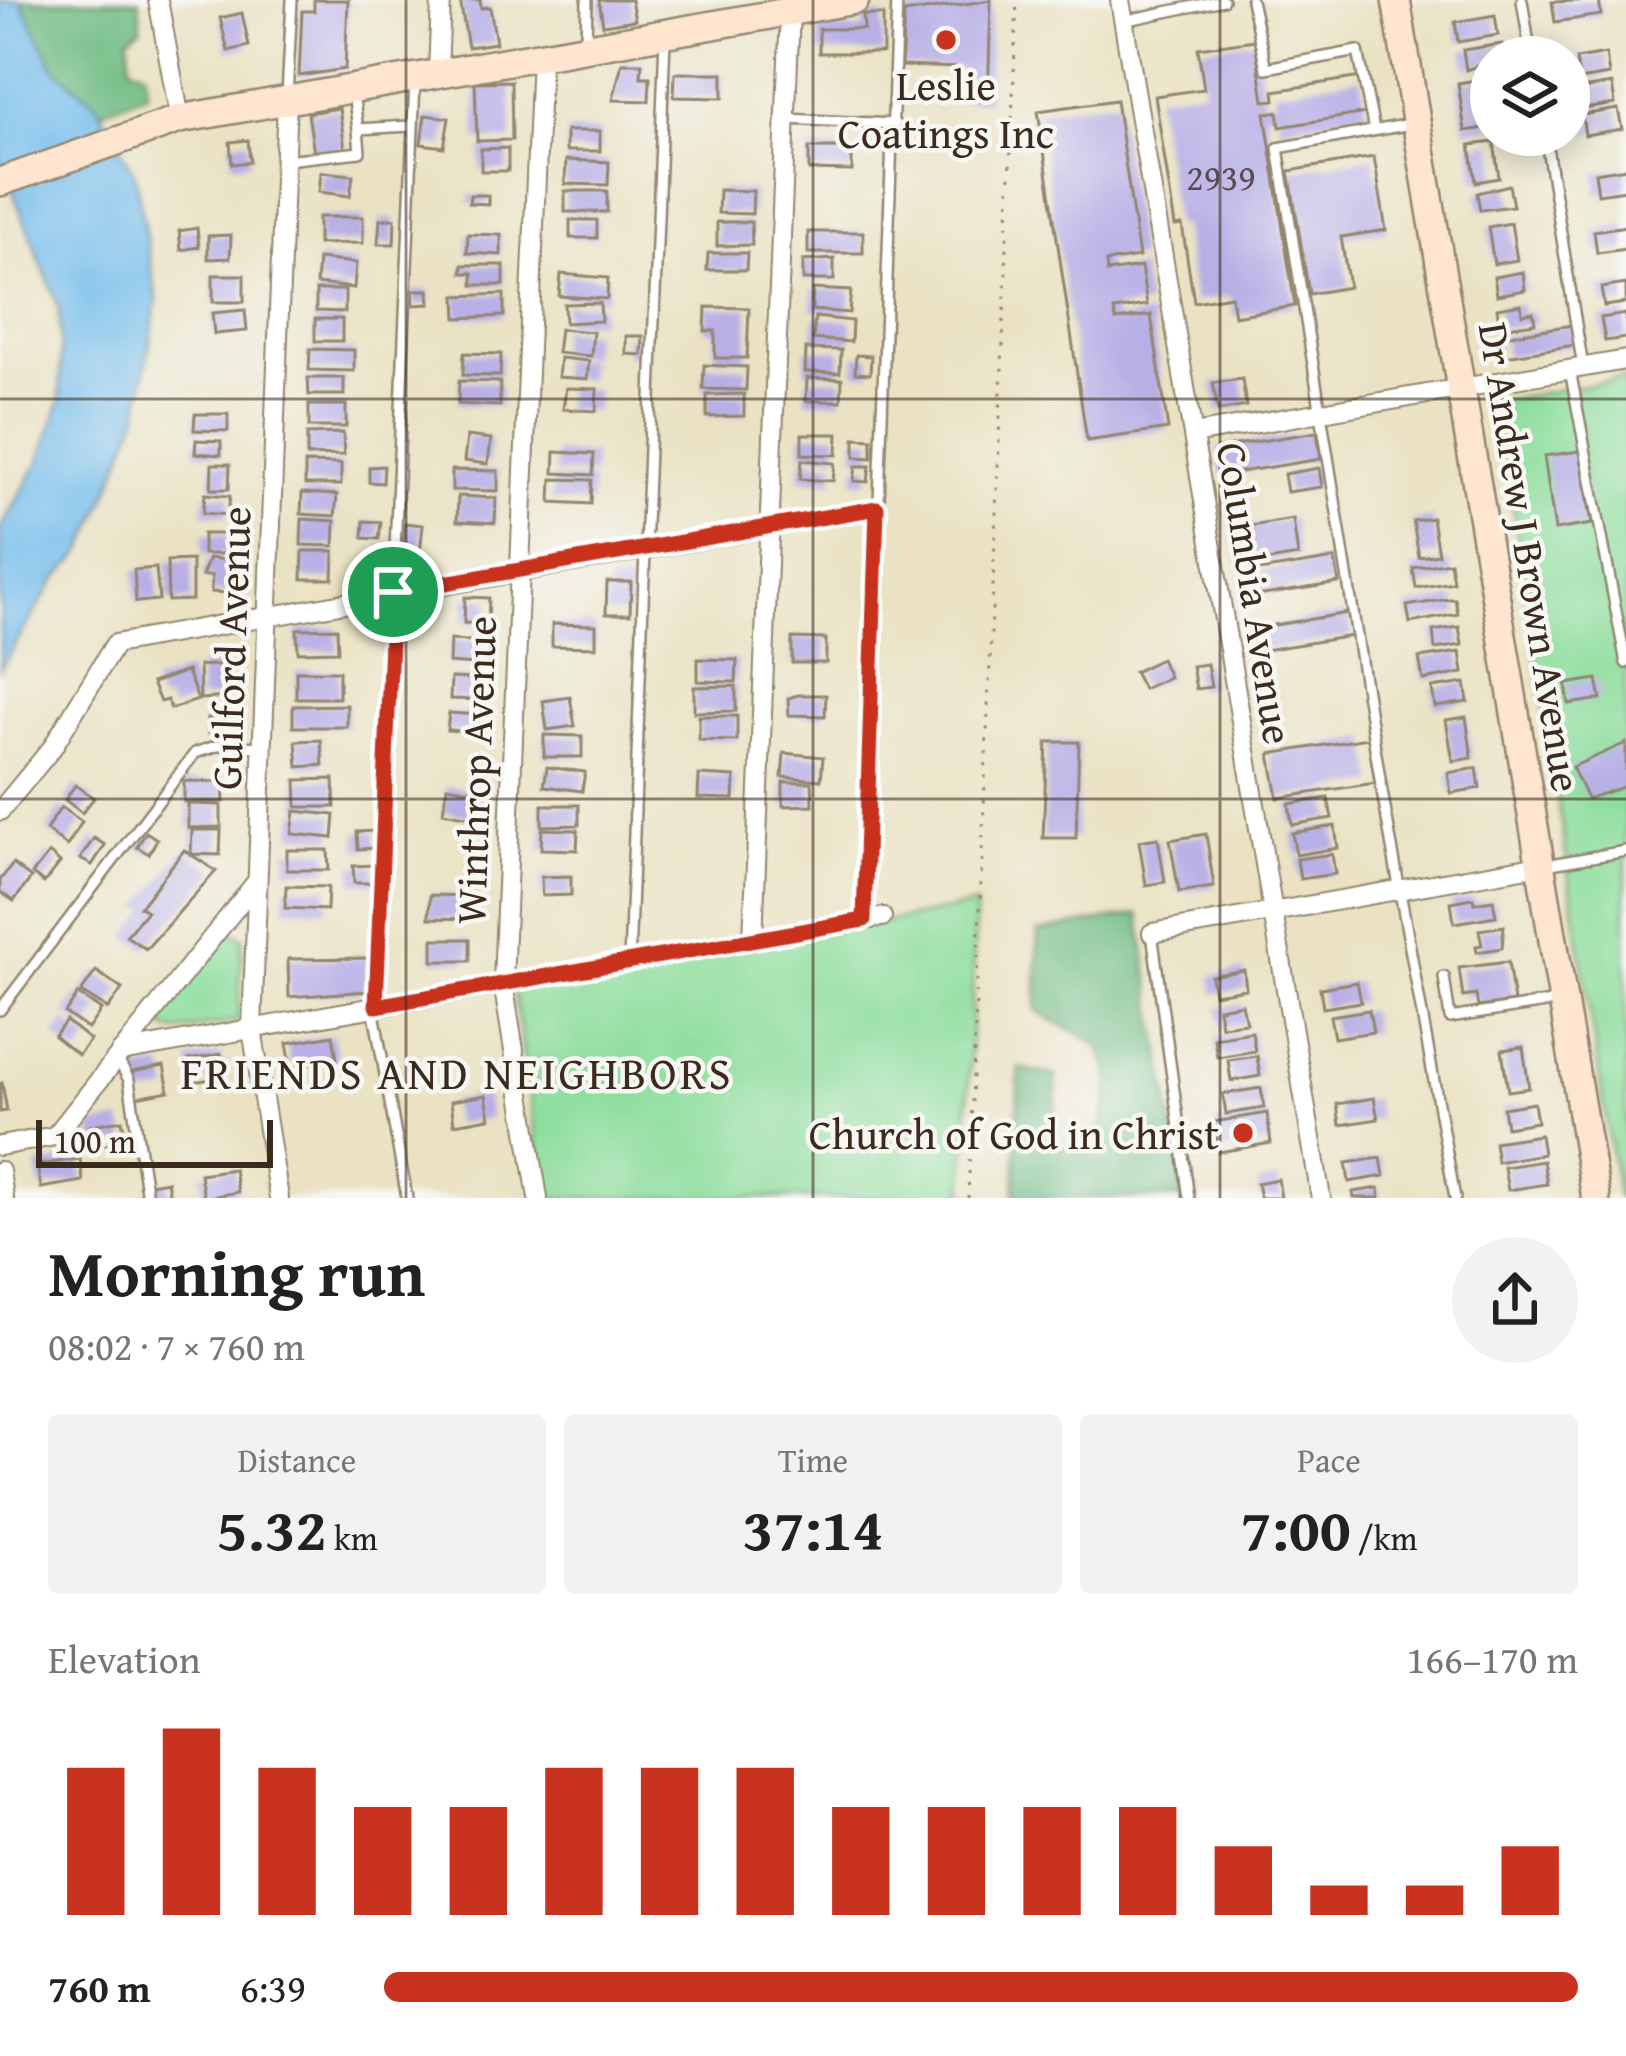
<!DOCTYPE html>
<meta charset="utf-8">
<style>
body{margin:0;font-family:"Gentium Book Plus",serif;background:#f2f2f2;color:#222;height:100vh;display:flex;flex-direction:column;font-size:45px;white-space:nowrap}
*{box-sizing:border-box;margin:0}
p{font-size:39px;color:#767676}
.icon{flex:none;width:66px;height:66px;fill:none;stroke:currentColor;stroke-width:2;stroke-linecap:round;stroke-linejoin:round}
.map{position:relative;height:1198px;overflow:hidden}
.panel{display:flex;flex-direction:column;background:#fff;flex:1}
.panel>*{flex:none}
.buttons{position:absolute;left:1470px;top:36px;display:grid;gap:24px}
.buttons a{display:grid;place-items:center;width:120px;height:120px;border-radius:50%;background:#fff;box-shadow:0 6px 30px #0003;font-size:60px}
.scale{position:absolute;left:36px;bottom:30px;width:237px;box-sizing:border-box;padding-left:12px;border:6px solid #3b2a1e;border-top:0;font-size:33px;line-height:42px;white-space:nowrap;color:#3b2a1e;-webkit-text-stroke:9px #f6f6f2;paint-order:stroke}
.pin{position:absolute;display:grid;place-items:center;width:102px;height:102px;color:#fff;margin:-51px;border:6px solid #fff;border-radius:50%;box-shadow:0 3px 12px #0007}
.round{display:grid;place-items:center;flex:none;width:126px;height:126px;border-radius:63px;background:#f2f2f2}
.overview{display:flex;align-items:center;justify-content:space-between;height:204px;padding:0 48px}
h1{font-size:66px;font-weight:800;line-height:90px}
.figures{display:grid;grid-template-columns:repeat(3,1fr);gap:18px;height:204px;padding:12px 48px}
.figures div{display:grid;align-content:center;border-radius:12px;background:#f2f2f2;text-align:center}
.figures b{font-size:60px;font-weight:800}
.figures small{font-size:33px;font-weight:400}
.figures p{font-size:33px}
.chart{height:336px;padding:24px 48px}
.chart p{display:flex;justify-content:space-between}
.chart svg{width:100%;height:216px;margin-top:12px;stroke:#c8321e;stroke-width:6}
ul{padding:0 48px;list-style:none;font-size:39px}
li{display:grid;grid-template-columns:192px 144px 1fr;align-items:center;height:90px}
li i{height:30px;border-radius:15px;background:#c8321e}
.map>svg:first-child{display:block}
.green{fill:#8ede9e;stroke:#64845e;stroke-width:3}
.forest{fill:#72bd85;stroke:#567452;stroke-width:3}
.water{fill:#74bdec;stroke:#587485;stroke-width:3}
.building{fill:#b7afe6}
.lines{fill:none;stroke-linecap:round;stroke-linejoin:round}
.service-casing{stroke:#928670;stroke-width:14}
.minor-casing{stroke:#928670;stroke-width:22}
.secondary-casing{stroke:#928670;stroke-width:32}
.path{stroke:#928670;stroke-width:3;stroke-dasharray:3 9;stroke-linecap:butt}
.service{stroke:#fff;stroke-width:9}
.minor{stroke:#fff;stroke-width:18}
.secondary{stroke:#fde5d0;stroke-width:27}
.route-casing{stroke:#fff;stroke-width:24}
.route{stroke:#c8321e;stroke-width:15}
.grid{fill:none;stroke:#3b2a1e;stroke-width:3;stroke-opacity:0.55}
.poi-dot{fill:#c8321e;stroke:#f6f6f2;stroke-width:4.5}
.labels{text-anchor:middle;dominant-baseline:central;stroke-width:9;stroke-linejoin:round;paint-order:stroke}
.number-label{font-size:36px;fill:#5a4b50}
.poi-label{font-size:42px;fill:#3b2a1e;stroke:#f6f6f2}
.street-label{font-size:42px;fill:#3b2a1e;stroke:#f6f6f2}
.neighbourhood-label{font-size:45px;letter-spacing:3px;fill:#3b2a1e;stroke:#f6f6f2}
</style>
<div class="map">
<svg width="1626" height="1198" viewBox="0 0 1626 1198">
<rect width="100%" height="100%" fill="#f6f6f2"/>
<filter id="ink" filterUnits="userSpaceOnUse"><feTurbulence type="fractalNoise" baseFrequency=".00833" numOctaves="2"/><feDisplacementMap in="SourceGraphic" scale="24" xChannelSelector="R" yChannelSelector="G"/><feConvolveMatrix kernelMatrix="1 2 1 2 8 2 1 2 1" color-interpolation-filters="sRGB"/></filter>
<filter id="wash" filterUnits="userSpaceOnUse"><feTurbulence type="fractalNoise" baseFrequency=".004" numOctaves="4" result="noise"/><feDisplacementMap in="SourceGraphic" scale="48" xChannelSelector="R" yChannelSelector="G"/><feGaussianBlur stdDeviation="2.7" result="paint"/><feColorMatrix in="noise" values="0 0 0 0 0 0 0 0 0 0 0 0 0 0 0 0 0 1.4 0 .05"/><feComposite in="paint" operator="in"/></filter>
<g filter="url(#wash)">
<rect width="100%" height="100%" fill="#eae2c3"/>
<g class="green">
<path d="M1626 378V1198H1618L1497 401Z"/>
<path d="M976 905 964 1198H545L514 995 520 988Z"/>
<path d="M227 929 243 938 238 1021 177 1032 164 1028 160 1018Z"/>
</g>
<g class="forest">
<path d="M21 0H139L141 28 128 38 131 66 145 71 147 93 101 111 55 69Z"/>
<path d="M1139 914 1184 1198H1015L1019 1068 1056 1076 1055 1147 1093 1150C1105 1121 1124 1060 1089 1039 1071 1028 1054 1023 1037 1010L1038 932Z"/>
</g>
<path class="water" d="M0 0H21L55 69 97 104 135 174 157 300 138 416 110 489 84 550 54 582 0 669V530L40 460 60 402 61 352 59 308 0 159Z"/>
<g id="blocks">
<g class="building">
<path d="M314 0H348L345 69 299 76 302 11H314Z"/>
<path d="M460 0H480L481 8 490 7 496 43 468 47Z"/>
<path d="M599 0H631L635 20 603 25Z"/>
<path d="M991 0 988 101 960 100 961 68 901 66 904 13Z"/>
<path d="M1599 0 1601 15 1555 22 1552 2Z"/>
<path d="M242 13 249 46 228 51 220 18Z"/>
<path d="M863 15H883V53H819V29H864Z"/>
<path d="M1495 15 1498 35 1458 42 1455 22Z"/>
<path d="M1255 40 1264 101 1275 100 1274 91 1361 77 1366 113 1280 127 1278 112 1265 113 1295 306 1234 316 1231 296 1194 302 1182 225 1175 226 1155 96 1204 89 1198 48Z"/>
<path d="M1502 44 1504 57 1466 70 1463 50Z"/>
<path d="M1606 54 1609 75 1579 80 1576 59Z"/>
<path d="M622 63H642L641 77H650L649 101 613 100Z"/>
<path d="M675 73H723V98L674 97Z"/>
<path d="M1483 79 1491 127 1465 131 1458 83Z"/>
<path d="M511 81 512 140 477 141 475 82Z"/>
<path d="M1612 84 1615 104 1578 110 1575 90Z"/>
<path d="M1116 100 1139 257 1106 262 1107 272 1141 267 1147 305 1114 310 1116 320 1151 315 1168 429 1087 441 1038 111Z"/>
<path d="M339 108 345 148 314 153 308 113Z"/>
<path d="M1618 109 1622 129 1585 135 1582 115Z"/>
<path d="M425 115 449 118 444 147 421 144Z"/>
<rect x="566" y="131" width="34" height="20"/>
<path d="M248 140 250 162 232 164 230 142Z"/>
<path d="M1494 142 1499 178 1476 182 1470 145Z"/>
<path d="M508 148V171H481V149Z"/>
<path d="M809 148H852V171L809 170Z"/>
<path d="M1374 157 1386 230 1341 237 1349 287 1309 294 1289 171Z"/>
<path d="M566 160 609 162 608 185 565 184Z"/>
<path d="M1626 168V190L1598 194 1595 173Z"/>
<path d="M321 172 353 175 350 196 319 192Z"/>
<path d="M1509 185 1513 206 1480 210 1477 193Z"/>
<path d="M719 190 753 191 752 214 718 213Z"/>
<rect x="565" y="191" width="42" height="21"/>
<path d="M470 195H488V204L469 203Z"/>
<path d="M318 217H363V243L318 244Z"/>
<path d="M380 219H395L394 244H378Z"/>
<rect x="570" y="220" width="27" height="18"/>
<path d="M717 222H751L752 245 717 246Z"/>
<path d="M1511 223 1517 260 1494 264 1488 227Z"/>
<path d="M1626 226V249L1597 253 1594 231Z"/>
<path d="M197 228 199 247 181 250 179 231Z"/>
<rect x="808" y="232" width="55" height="21"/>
<path d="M468 234 501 235V255L467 253Z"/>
<path d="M231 235 230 258 208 259V236Z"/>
<path d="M708 253H747L746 270H707Z"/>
<path d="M318 259 356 263 354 288 316 284Z"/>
<path d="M834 259V280H803V261Z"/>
<path d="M463 265H504V285H473V273H462Z"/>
<path d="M1523 272 1525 290 1497 295 1494 277Z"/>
<path d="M561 274 608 278 607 299 559 296Z"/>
<rect x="213" y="275" width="31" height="27"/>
<path d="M1626 284V303L1604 306 1601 288Z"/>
<path d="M813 289 851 291 849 313 812 310Z"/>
<path d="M316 290H345V312L316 311Z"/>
<path d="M413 290H429L430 304 414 305Z"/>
<path d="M504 294V316L457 318 456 296Z"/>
<path d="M600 303 601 321 565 323 564 304Z"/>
<path d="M1521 304 1522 314 1533 312 1535 323 1500 328 1497 308Z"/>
<path d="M706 307 749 308 747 358H715V331H705Z"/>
<path d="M245 310 247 331 214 334 212 313Z"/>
<path d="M1626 314V338L1605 341 1601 318Z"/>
<path d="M815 317 852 321 851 342 813 339Z"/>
<rect x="315" y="319" width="27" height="22"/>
<path d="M1572 325 1575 345 1506 356 1503 336Z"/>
<path d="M560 329 593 332 591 356 557 353Z"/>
<path d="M626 336H643L642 355 626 354Z"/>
<path d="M310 349 354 350V371L309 370Z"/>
<path d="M806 349 841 350 840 373 805 372Z"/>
<path d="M464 353 501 354 500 376 463 375Z"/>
<path d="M856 355 871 356 870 374 855 373Z"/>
<path d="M560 358 589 361 587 379 558 377Z"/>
<path d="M704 365 747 367 746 390 703 389Z"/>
<path d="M308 378H344V395H309Z"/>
<path d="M807 378 842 379 841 401H806Z"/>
<path d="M1242 379 1246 406 1218 411 1213 383Z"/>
<path d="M459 381 500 382V406L458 404Z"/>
<path d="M566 388 597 389 596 411 563 409Z"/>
<path d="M744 394V416L707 417V395Z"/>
<rect x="309" y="405" width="37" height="22"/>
<path d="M195 414H228V431L194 430Z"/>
<path d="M1317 432 1321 459 1221 475 1217 448Z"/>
<path d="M343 433 344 455 307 456V434Z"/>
<path d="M802 434H838L837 455 802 454Z"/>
<path d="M467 436 491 439 488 464 464 461Z"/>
<path d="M855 438 872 439V458L855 457Z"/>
<path d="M196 440 221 441V455L195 453Z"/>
<path d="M1580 451 1592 524 1555 530 1544 456Z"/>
<path d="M555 452 594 454 593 475 554 473Z"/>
<path d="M802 460 835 463 833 481 800 479Z"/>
<path d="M305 463 341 464V485H305Z"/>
<path d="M212 464H230L229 489H211Z"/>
<path d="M384 466 383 483 369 482V467Z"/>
<path d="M856 466H870L868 482 854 481Z"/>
<path d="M1319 468 1322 487 1287 492 1284 474Z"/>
<path d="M452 470 498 471V491L452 490Z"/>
<path d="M552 479 592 480 591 504 551 502Z"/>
<path d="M302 493 337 495 335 516 301 514Z"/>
<path d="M205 494 230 496 228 515 203 513Z"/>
<path d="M458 496 496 498 495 523 457 521Z"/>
<path d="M1432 518 1438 554 1419 557 1413 521Z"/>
<path d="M302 519 335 521 334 546 301 545Z"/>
<path d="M1293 519 1298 556 1239 566 1233 529Z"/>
<path d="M364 521 381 522 379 539 363 538Z"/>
<path d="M405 523 423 525 419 563 401 561Z"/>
<rect x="203" y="534" width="24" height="20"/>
<path d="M303 551H334L333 579H302Z"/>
<path d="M209 558 229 560 226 593 211 592 212 576H202Z"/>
<path d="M1335 559 1339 583 1244 598 1240 574Z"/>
<path d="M192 560V600L168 601 167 561Z"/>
<path d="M1450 562 1453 582 1416 588 1413 568Z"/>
<path d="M156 568 159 600 136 602 134 570Z"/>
<path d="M607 582H631L630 614H606Z"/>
<path d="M465 597 489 598 488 624 464 623Z"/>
<path d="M1449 599H1455L1458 614 1410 623 1407 606Z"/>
<path d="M1348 613 1352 636 1253 652 1250 629Z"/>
<path d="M552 624 596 625V647L552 646Z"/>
<path d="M1459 627 1462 645 1435 649 1433 631Z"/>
<path d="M337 628 338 651 298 652 297 629Z"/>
<path d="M792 638 826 639V663H792Z"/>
<path d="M450 640 489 642 488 666 449 663Z"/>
<path d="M1460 652 1463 673 1423 680 1419 658Z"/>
<path d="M698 659 737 660 736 682 698 681Z"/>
<path d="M1161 659 1169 677 1143 689 1134 672Z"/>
<path d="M227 664 228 697 200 699 199 666Z"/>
<path d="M1207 664 1211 687 1196 689 1192 666Z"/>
<path d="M187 671 198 700 171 709 167 700 160 702 152 683Z"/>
<rect x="296" y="671" width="43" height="27"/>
<path d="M451 678 479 679V700L450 699Z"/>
<path d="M1597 679 1601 699 1569 704 1566 684Z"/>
<path d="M1465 683 1468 702 1435 707 1432 688Z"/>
<path d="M736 686V711L694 712V687Z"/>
<path d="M798 695H826L825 716 789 715 788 698Z"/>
<path d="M570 697 575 726 547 730 543 701Z"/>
<path d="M347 705V727H293V706Z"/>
<path d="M449 713 479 715 478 732 447 730Z"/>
<path d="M699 716H737V741L699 740Z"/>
<path d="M221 717V733H208V718Z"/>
<path d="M1466 717 1472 758 1453 761 1446 720Z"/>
<path d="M544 735 582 736V757H544Z"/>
<path d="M1368 738 1375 783 1278 798 1270 754Z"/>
<path d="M321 740 323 765 298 767 296 741Z"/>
<path d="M1047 742H1079L1076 838H1043Z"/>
<path d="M1626 743V786L1587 799 1572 767Z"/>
<path d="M784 753 823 757 821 780 782 777Z"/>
<path d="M547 767 585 772 582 791 544 786Z"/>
<path d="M1477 768 1480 788 1451 793 1448 773Z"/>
<path d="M699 775 735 777 734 799 698 798Z"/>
<path d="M334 779 335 807H297L296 780Z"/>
<path d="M184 781 223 782 224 802H184Z"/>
<path d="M783 782H812L813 805 783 806Z"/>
<path d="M75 785 94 798 82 813 65 800Z"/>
<path d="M447 786 481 792 476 818 443 812Z"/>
<path d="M1328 798 1332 818 1292 825 1289 804Z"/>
<path d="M188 804 221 805V827L188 828Z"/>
<path d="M542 805H579V825L542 826Z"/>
<path d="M61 807 82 822 67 846 46 830Z"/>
<path d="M295 811 335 815 333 838 292 834Z"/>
<path d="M1335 826 1338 848 1296 855 1292 833Z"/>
<path d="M542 829 578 830 577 850 541 849Z"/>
<path d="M192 830H221L220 855 191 854Z"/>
<path d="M375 831 376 848 358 849 357 832Z"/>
<path d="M146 832 157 839 149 854 137 847Z"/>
<path d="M1206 834 1214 887 1179 892 1170 840Z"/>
<path d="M94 838 105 845 92 865 80 859Z"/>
<path d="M1158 838 1165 882 1146 885 1139 841Z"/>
<path d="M184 850 216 871 146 949 126 936 147 911 140 907Z"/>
<path d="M287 850H328L329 870H287Z"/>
<path d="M49 853 60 863 44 883 32 874Z"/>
<path d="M1332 854 1335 874 1300 879 1297 859Z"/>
<path d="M13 864 31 878 14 901 0 892V880Z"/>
<path d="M374 865 375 883H354L353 866Z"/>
<path d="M571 876V895L542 896 541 877Z"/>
<path d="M286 886 328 887 327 910 285 908Z"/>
<path d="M430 895 475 896 474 919 429 918Z"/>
<path d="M1473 898 1474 903 1493 900 1496 916 1454 923 1451 902Z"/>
<path d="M1504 926 1502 948 1477 952 1476 946 1482 945 1479 930Z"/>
<rect x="433" y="939" width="37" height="22"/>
<path d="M368 958V991L289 997 288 959Z"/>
<path d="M1508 962 1514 1002 1478 1007 1476 995 1463 997 1459 968Z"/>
<path d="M1244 970 1246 989 1214 994 1211 976Z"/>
<path d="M96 971 122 989 108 1009 81 992Z"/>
<path d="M1357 982 1361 1002 1323 1008 1320 988Z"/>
<path d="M78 994 101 1010 88 1029 65 1013Z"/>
<path d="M1242 1004 1246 1023 1221 1026 1218 1008Z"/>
<path d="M1369 1010 1373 1032 1334 1038 1330 1016Z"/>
<path d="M66 1021 90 1040 78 1055 54 1036Z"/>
<path d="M1252 1032 1255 1051 1217 1057 1214 1038Z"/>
<path d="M333 1035 337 1059 291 1066 287 1043Z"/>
<path d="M1523 1047 1529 1088 1508 1091 1502 1050Z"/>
<path d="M221 1054 225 1077 192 1082 189 1060Z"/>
<path d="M1257 1056 1260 1076 1231 1081 1228 1060Z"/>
<path d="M164 1066 169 1091 136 1097 132 1072Z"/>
<path d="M2 1083 7 1111 0 1112V1084Z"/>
<path d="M1261 1088 1264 1108 1226 1114 1223 1094Z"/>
<path d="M486 1095 490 1118 454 1124 451 1101Z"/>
<path d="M1374 1098 1378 1119 1340 1125 1337 1104Z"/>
<path d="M1534 1103 1537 1122 1506 1127 1503 1108Z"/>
<path d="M1267 1113 1271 1143 1219 1152 1214 1122Z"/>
<path d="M122 1120 126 1142 94 1147 91 1125Z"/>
<path d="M1540 1135 1543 1154 1497 1162 1494 1142Z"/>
<path d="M1381 1158 1384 1176 1349 1182 1346 1163Z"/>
<path d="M80 1159 83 1181 41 1188 37 1165Z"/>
<path d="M1543 1161 1547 1184 1508 1190 1504 1167Z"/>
<path d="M234 1169 238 1192 204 1198 200 1174Z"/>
<path d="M1278 1179 1281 1198H1260L1257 1183Z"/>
<path d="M167 1181 170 1198H152L150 1184Z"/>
<path d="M1379 1188 1380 1198H1354L1353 1192Z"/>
</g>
</g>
</g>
<g filter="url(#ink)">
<use href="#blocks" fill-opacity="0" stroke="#928670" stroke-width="3"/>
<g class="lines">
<g class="service-casing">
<g id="service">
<path d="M1251 0 1266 68 1358 51 1374 130"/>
<path d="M1522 0 1531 57"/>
<path d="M1123 21 1223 0"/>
<path d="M586 43 587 0"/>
<path d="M353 93 358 129"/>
<path d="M287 96 292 0"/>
<path d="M786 119 895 124"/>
<path d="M1411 124 1278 148 1383 797 1455 1198"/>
<path d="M1545 135 1583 367"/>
<path d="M285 160 360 152 358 129 410 126"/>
<path d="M1570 370 1626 663"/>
<path d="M1545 865 1626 851"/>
<path d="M864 918 897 0"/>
<path d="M1152 933 1189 1198"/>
<path d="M629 962 665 38"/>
<path d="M1444 977 1450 1018 1558 1001"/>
<path d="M0 1010 195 753 219 745 262 747"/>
<path d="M117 1058 129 1080 147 1198"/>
<path d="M407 1198 375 1018 415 81"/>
</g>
</g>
<g class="minor-casing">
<g id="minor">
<path d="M158 0 180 119"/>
<path d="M1120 0 1321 1198"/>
<path d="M438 72 441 0"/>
<path d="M1193 434 1626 360"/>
<path d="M0 811 52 748 115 644 877 508"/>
<path d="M1152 933 1540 865"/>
<path d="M753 940 790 10"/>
<path d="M121 1052 882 917"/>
<path d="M0 1146 55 1136 257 881"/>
<path d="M0 1171 4 1198"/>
<path d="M279 1198 252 1029 287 98"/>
<path d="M538 1198 503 983 541 55"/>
</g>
</g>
<g class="secondary-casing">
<g id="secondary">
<path d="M1396 0 1596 1198"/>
<path d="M0 182 180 119 855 0"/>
</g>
</g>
<path class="path" d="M968 1198 1017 0"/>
<use href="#service" class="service"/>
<use href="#minor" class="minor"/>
<use href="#secondary" class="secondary"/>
</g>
</g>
<g class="lines" filter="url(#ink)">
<g class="route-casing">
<path id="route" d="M877 508 864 920 376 1006 393 592Z"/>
</g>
<use href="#route" class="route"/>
</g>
<path class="grid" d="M406 0V1198M813 0V1198M1220 0V1198M0 399H1626M0 799H1626"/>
<g class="poi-dot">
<circle cx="946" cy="40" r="12"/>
<circle cx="1243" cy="1133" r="12"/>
</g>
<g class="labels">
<g class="number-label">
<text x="1221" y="176">2939</text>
</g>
<g class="poi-label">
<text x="946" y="84">Leslie<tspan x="946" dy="48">Coatings Inc</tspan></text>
<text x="1219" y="1133" text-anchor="end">Church of God in Christ</text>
</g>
<g class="street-label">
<text transform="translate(1531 557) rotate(81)">Dr Andrew J Brown Avenue</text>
<text transform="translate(1256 593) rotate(81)">Columbia Avenue</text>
<text transform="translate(230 648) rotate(-88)">Guilford Avenue</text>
<text transform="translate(475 770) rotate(-88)">Winthrop Avenue</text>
</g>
<g class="neighbourhood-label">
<text x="457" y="1072">FRIENDS AND NEIGHBORS</text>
</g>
</g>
</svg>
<div class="buttons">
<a><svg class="icon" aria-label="layers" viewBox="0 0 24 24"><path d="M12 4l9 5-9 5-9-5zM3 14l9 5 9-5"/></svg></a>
</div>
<div class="scale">100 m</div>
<div class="pin" style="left:393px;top:592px;background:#1e9e55"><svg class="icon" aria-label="arrive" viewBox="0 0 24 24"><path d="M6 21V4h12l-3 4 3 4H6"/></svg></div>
</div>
<section class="panel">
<div class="overview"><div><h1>Morning run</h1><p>08:02 · 7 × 760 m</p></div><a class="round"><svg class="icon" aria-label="share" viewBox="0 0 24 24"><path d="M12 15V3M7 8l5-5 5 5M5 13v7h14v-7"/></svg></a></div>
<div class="figures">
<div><p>Distance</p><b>5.32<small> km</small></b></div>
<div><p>Time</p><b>37:14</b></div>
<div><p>Pace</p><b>7:00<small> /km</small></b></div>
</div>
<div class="chart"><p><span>Elevation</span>166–170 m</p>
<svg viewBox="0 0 160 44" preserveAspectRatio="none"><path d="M5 44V14M15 44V6M25 44V14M35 44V22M45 44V22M55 44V14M65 44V14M75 44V14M85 44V22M95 44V22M105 44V22M115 44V22M125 44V30M135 44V38M145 44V38M155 44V30"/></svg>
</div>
<ul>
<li><b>760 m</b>6:39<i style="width:100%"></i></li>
</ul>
</section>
